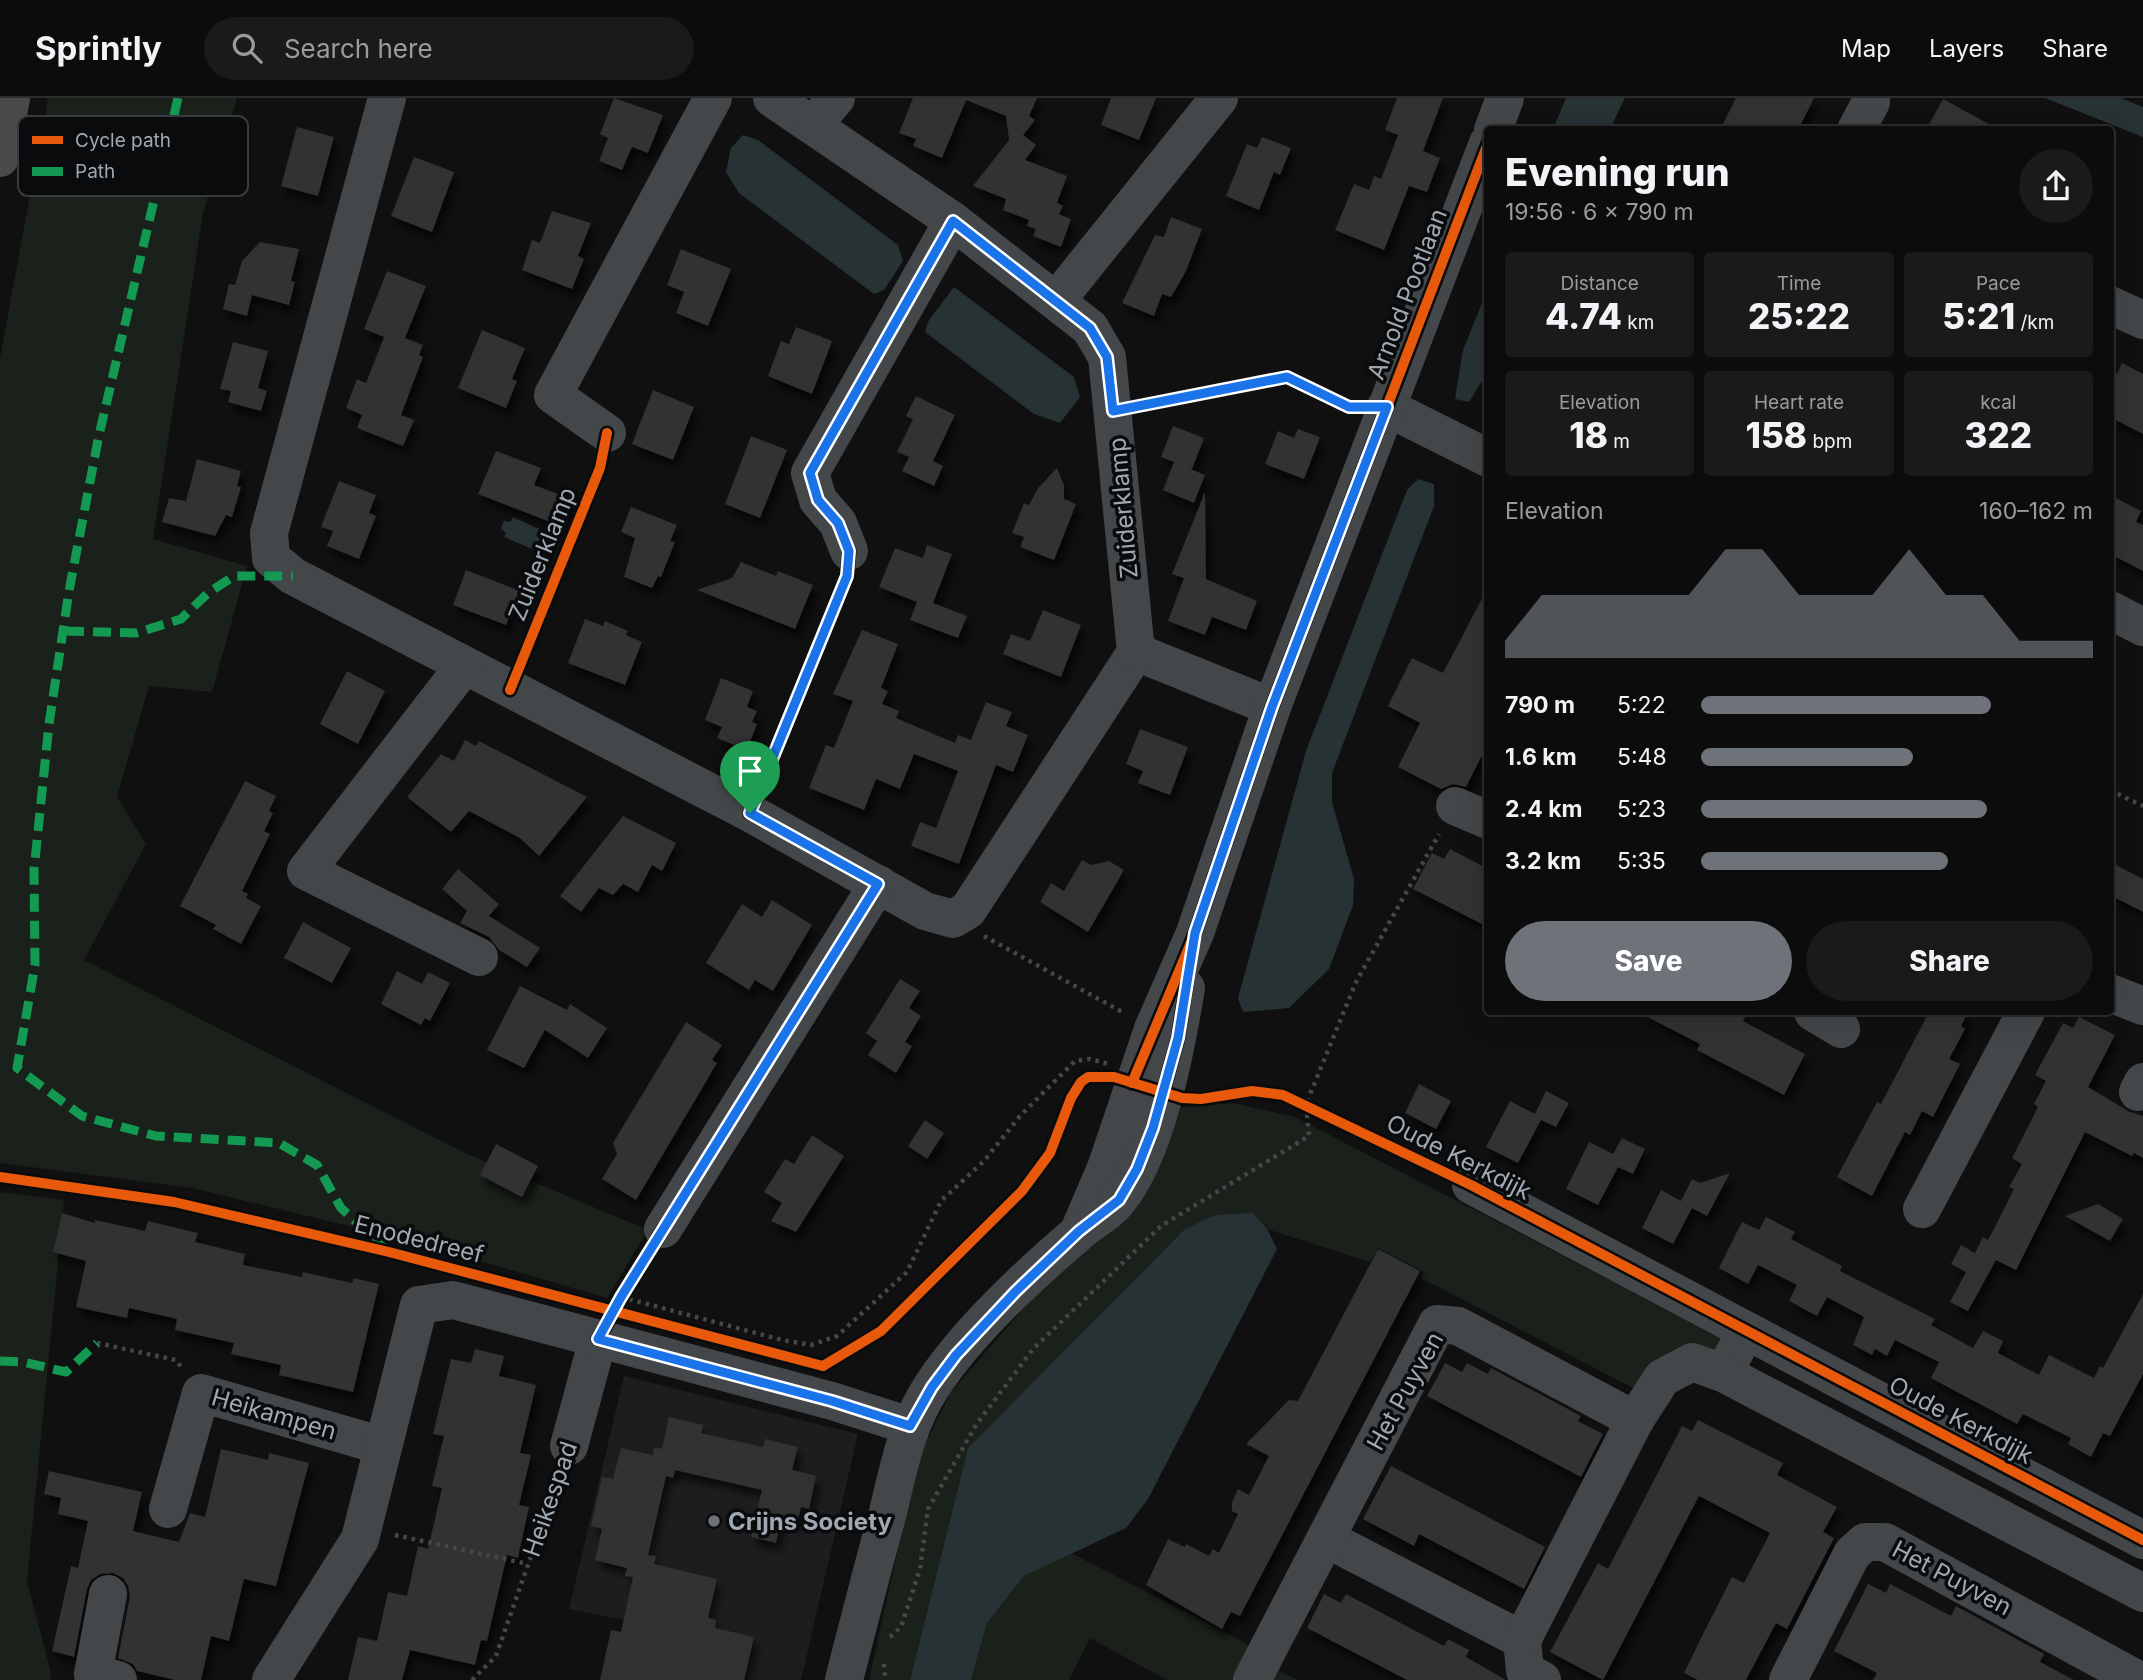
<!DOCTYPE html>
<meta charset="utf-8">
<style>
body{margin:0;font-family:Inter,sans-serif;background:#1a1a1a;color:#f1f3f6;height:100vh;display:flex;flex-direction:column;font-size:26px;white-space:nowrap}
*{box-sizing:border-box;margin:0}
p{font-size:23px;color:#9a9b9d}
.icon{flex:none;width:38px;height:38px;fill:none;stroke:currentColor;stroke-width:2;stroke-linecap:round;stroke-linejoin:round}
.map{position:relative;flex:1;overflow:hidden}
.details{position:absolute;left:1484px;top:28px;width:630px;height:889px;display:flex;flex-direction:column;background:#0c0c0c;border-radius:7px;box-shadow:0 7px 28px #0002,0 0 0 2px #2c2c2d}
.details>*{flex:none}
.pin{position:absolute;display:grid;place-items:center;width:60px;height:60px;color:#fff;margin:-72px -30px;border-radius:50% 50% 50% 0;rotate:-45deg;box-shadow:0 0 7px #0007}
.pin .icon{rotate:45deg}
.round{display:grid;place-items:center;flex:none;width:74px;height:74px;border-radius:37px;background:#1a1a1a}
.headline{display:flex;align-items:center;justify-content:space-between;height:119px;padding:0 21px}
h1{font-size:38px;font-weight:800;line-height:52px}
.stats{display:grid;grid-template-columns:repeat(3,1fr);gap:10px;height:119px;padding:7px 21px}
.stats div{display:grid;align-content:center;border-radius:7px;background:#1a1a1a;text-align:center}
.stats b{font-size:35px;font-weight:800}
.stats small{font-size:19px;font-weight:400}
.stats p{font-size:19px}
.chart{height:196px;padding:14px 21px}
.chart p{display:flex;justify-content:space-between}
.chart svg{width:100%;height:126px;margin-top:7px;fill:#6e7379;opacity:.7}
.action{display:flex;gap:14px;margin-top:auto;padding:14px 21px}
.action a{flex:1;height:80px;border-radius:42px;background:#6e7379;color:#fff;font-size:28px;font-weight:800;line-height:80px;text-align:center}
.action a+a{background:#1a1a1a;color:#f1f3f6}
ul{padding:0 21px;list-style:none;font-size:23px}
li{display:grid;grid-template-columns:112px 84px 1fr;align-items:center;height:52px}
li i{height:18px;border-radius:9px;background:#6e7379}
header{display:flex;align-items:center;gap:42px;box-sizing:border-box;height:98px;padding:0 35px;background:#0c0c0c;border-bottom:2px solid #2c2c2d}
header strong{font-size:33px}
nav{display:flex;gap:38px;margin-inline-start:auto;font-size:24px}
.search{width:490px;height:63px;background:#1a1a1a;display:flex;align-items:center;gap:18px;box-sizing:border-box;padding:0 24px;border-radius:38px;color:#9a9b9d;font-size:26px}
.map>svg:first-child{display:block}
.built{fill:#1d1d1f}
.green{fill:#1a201a}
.water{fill:#273235}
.building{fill:#303133;filter:url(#shadow)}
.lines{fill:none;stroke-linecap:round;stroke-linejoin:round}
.path{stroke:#46474b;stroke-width:4.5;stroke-dasharray:3.5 5;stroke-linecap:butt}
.minor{stroke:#444749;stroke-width:38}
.highway{stroke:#47494a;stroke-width:38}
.quiet{stroke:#139951;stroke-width:9;stroke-dasharray:18 9;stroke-linecap:butt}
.cycleway-casing{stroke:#0a0b0c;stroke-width:15}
.cycleway{stroke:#e8590c;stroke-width:10}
.route-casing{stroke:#fff;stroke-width:14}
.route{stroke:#1a73e8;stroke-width:9}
.poi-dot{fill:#6e7379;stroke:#0a0b0c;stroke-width:2.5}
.labels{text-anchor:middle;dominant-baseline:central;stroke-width:7;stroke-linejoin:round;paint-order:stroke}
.street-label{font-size:24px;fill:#a0a9b2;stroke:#0a0b0c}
.poi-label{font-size:24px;font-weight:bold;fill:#a0a9b2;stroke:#0a0b0c;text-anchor:start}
.key{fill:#0a0b0c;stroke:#373a3e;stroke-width:2}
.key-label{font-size:19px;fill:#a0a9b2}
</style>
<header>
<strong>Sprintly</strong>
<div class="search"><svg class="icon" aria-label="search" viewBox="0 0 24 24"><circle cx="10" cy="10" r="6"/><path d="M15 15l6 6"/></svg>Search here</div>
<nav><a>Map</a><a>Layers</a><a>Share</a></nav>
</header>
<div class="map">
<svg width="2143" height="1582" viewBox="0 0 2143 1582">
<defs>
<filter id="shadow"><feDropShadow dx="4.5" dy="8" stdDeviation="3.5" flood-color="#0009"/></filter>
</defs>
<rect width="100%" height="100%" fill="#101010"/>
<path class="built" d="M624 1278 858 1336 801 1582H710L641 1525 569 1511Z"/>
<g class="green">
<path d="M48 0H237L203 115 153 441 247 468 212 594 149 588 117 699 146 746 84 862 463 1054 648 1132 607 1200 418 1145 192 1090 0 1065V260Z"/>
<path d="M1233 1005 1295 1019 1729 1244 1716 1268 1678 1253 1633 1290 1421 1180 1424 1174 1378 1150 1370 1164 1267 1131 1253 1115 968 1350 910 1582H869L918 1360 951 1294 1064 1164 1169 1006 1182 1009Z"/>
<path d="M0 1094 64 1102 27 1483 51 1575 50 1582H0Z"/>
<path d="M1071 1455 1244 1544 1281 1574 1298 1582H1167L1090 1540 1069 1582H971L987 1525 1024 1478Z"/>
</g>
<g class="water">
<path d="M1566 0H1625L1610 31H1553Z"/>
<path d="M2045 0H2121L2143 9V39Z"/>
<path d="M743 37 758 42 898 147 903 163 884 192 874 196 739 95 726 74 731 50Z"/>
<path d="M954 189 1074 279 1080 299 1060 325 1034 316 925 234 929 222Z"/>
<path d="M1487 193V275L1469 304 1455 301 1463 252Z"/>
<path d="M1418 381 1434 386V408L1332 675V704L1354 781 1353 807 1329 871 1289 910 1243 914 1238 900 1306 653 1407 392Z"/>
<path d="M513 419 550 436 541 455 504 439 506 435 501 430 504 423 510 424Z"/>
<path d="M1253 1115 1267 1131 1277 1151 1148 1401 1126 1430 1024 1478 987 1525 971 1582H910L968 1350 1185 1131 1215 1117Z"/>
</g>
<g class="building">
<path d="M614 0 663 17 648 55 632 49 622 72 599 63 608 40 600 36Z"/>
<path d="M913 0H1037L1029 18 1035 22 1023 37 1036 47 1025 62 1067 78 1057 105 1063 108 1059 116 1071 121 1061 149 1033 138 1036 131 1027 128 1029 122 1003 112 1006 101 973 88 1009 42 1006 18 966 2 942 60 913 48 916 41 899 35Z"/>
<path d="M1111 0H1156L1139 42 1101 27Z"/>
<path d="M1397 0H1443L1423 53 1440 60 1427 94 1409 88 1384 152 1335 132 1354 86 1369 92 1374 78 1381 81 1398 37 1385 32Z"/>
<path d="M1736 0H1814L1798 32H1720Z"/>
<path d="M1943 1 2000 32H1926Z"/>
<path d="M297 29 334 39 318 98 281 88Z"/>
<path d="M1262 39 1291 50 1280 77 1274 74 1259 112 1226 98 1247 46 1257 50Z"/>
<path d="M414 59 454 74 432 134 391 118Z"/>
<path d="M552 113 591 125 578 158 584 161 572 191 522 172 532 142 540 145Z"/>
<path d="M1171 119 1202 131 1186 173 1171 199 1162 196 1154 218 1122 205 1155 137 1164 139Z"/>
<path d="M260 144 299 151 291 183 295 184 289 207 252 197 247 218 223 211 229 186 235 187 242 163Z"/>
<path d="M681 151 731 171 708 228 676 215 684 194 667 187Z"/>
<path d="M387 173 426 188 405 240 423 247 419 257 423 259 401 317 414 322 403 348 357 330 362 317 346 310 357 281 366 285 384 239 364 231Z"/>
<path d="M796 229 832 243 812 296 768 278 781 243 789 246Z"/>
<path d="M482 232 525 250 512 281 517 283 506 310 458 290Z"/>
<path d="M233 244 268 253 258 290 267 293 261 313 228 304 231 293 220 291Z"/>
<path d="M2122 265 2143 276V336L2110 319V273L2117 276Z"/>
<path d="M653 292 694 309 673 362 632 346Z"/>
<path d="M916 298 955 317 933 363 943 368 934 388 902 373 909 359 897 354 913 321 906 318Z"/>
<path d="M1173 328 1204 340 1192 371 1188 370 1205 377 1194 405 1163 392 1174 364 1161 359Z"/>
<path d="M1298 331 1320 339 1304 381 1265 366 1278 333 1294 340Z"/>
<path d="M751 338 787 352 760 420 725 406Z"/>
<path d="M496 353 541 370 534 387 573 402 563 429 478 396Z"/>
<path d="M197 361 241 373 237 388 241 389 232 419 226 417 215 438 162 424 169 400 186 403Z"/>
<path d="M1057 370 1064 387V401L1076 406 1054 462 1020 449 1024 439 1012 435 1024 405 1029 407 1038 390Z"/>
<path d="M339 383 376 397 369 415 376 418 359 461 327 448 333 433 321 429Z"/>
<path d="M1205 394 1206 481 1257 503 1246 532 1212 519 1205 537 1168 523 1184 480 1172 476Z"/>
<path d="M2110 397 2141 413 2136 424 2143 427V473L2110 456Z"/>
<path d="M631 409 677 427 670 443 675 444 661 479 658 478 652 490 624 479 635 440 621 434Z"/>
<path d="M927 447 952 456 933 505 967 518 958 540 910 522 917 504 879 489 895 450 923 460Z"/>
<path d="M741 464 776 478 778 473 813 487 795 531 697 492 732 480Z"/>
<path d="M466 472 520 493 506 527 453 507Z"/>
<path d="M1488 489V663L1481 659 1466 689 1453 686 1441 691 1398 669 1420 625 1388 608 1412 560 1443 575Z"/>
<path d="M1043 512 1081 527 1061 579 1003 556 1011 536 1030 543Z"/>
<path d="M585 521 603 528 605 523 628 533 626 537 642 544 625 587 568 565Z"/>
<path d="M862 532 898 546 881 590 888 593 882 606 899 613 896 620 955 645 958 637 971 642 986 604 1012 614 1006 628 1028 637 1013 674 996 667 959 766 911 748 920 724 936 730 958 673 914 656 900 691 876 681 864 712 809 690 826 647 834 650 853 603 833 596Z"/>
<path d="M347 573 385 593 358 646 320 626Z"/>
<path d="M721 580 753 593 747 609 757 613 752 624 757 626 747 652 717 640 722 629 705 622Z"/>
<path d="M1140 631 1188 649 1170 697 1138 685 1143 673 1126 666Z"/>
<path d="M465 642 476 648 479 643 587 699 539 758 520 740 469 713 451 734 407 699 441 656 454 663Z"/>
<path d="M245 683 276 698 269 713 273 715 264 733 270 736 242 793 248 796 246 800 261 808 241 846 213 831 216 827 180 808Z"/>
<path d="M623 718 676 745 662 773 652 767 638 794 623 786 613 797 599 790 581 814 560 798Z"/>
<path d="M1450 751 1488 771V829L1413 791 1432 755 1444 761Z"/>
<path d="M1082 762 1091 767 1109 763 1124 772 1088 834 1040 804 1051 785 1064 793Z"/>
<path d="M2110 764 2143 781V814L2110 797Z"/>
<path d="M458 771 499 806 489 818 540 850 527 869 499 852 489 839 460 825 467 813 442 791Z"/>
<path d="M772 802 812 827 773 893 755 882 749 892 706 865 742 806 762 819Z"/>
<path d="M303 824 351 850 332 885 284 860Z"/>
<path d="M397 873 422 886 428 874 450 885 430 923 425 920 421 927 381 906Z"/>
<path d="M900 881 920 893 909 910 921 918 905 944 912 948 896 975 868 957 877 943 866 935Z"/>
<path d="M520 888 567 912 570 906 607 930 588 960 545 932 524 970 487 952Z"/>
<path d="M1638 914H1748L1743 923 1805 956 1784 997 1697 952 1700 946Z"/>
<path d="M1929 914H1968L1961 928 1965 931 1949 961 1960 966 1933 1019 1922 1013 1910 1037 1905 1034 1872 1098 1837 1079 1877 1004 1881 1006Z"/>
<path d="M2079 919 2115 937 2088 989 2128 1013 2143 1018V1060L2134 1055 2132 1058 2085 1034 2016 1172 1996 1162 1968 1213 1950 1204 1966 1174 1951 1166 1961 1147 1975 1155 1983 1139 1988 1142 2001 1117 2014 1091 2009 1089 2022 1066 2012 1060 2038 1009 2034 1006 2046 983 2035 977 2063 925 2073 930Z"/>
<path d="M686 924 722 947 712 962 717 965 636 1102 602 1081 617 1056 613 1045Z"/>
<path d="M1419 986 1451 1003 1436 1031 1405 1015Z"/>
<path d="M1546 993 1569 1005 1556 1029 1541 1022 1518 1065 1486 1049 1510 1003 1535 1016Z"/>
<path d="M925 1022 944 1035 927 1061 908 1048Z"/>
<path d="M812 1037 844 1058 796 1134 771 1123 782 1105 764 1094 785 1061 794 1066Z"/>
<path d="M1622 1040 1645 1051 1633 1076 1618 1069 1598 1107 1566 1091 1589 1044 1613 1056Z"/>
<path d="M496 1046 538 1068 522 1099 480 1077Z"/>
<path d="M1730 1075 1707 1118 1692 1110 1673 1146 1642 1130 1661 1092 1681 1103 1692 1081 1700 1085Z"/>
<path d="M2098 1106 2123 1121 2110 1143 2065 1118Z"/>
<path d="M62 1115 95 1125V1122L145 1133 148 1123 198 1135 195 1144 245 1156 243 1167 302 1179 303 1174 352 1185 354 1180 379 1186 353 1294 279 1277 281 1267 231 1256 234 1245 175 1232 177 1221 129 1210 127 1220 76 1209 86 1163 53 1154Z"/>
<path d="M1766 1119 1795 1134 1791 1141 1842 1168 1840 1173 1935 1221 1931 1227 1953 1239 1973 1250 1983 1233 2003 1243 1998 1255 2039 1277 2049 1257 2094 1280 2100 1268 2103 1270 2143 1196V1276L2110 1338 2103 1335 2091 1359 2068 1346 2071 1340 2023 1316 2017 1326 1931 1280 1939 1264 1895 1242 1887 1258 1875 1251 1872 1257 1853 1247 1864 1219 1827 1199 1817 1218 1789 1203 1797 1187 1758 1167 1748 1186 1719 1170 1742 1124 1759 1132Z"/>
<path d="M1378 1151 1420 1173 1240 1518 1231 1514 1222 1531 1146 1487 1168 1441 1185 1449 1186 1446 1209 1458 1213 1451 1219 1455 1238 1416 1232 1413V1404L1238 1391 1249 1397 1269 1358 1246 1346 1289 1302 1298 1303Z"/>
<path d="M475 1251 504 1258 499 1278 536 1287 520 1355 531 1357 519 1407 529 1409 518 1460 507 1457 487 1543 481 1542 475 1567 410 1552 402 1582H348L358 1539 377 1543 388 1494 407 1498 418 1448 428 1451 442 1390 432 1388 444 1338 433 1336 451 1261 471 1265Z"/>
<path d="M1445 1265 1462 1274 1467 1265 1488 1276 1491 1270 1581 1318 1578 1323 1603 1336 1581 1379 1427 1298Z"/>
<path d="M669 1319 703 1327 701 1335 763 1349 765 1341 798 1349 792 1372 816 1378 809 1411 801 1409 797 1425 781 1421 776 1445 751 1439 762 1392 675 1372 673 1380 666 1378 648 1457 656 1458 654 1466 717 1481 708 1520 716 1522 715 1530 754 1539 744 1582H600L611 1532 621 1534 633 1479 625 1478 627 1470 595 1462 602 1431 591 1428 602 1379 613 1381 621 1350 653 1357 654 1349 662 1351Z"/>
<path d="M1698 1322 1783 1365 1777 1377 1837 1409 1823 1434 1834 1440 1787 1531 1776 1525 1746 1582H1698L1684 1575 1703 1536 1732 1479 1744 1485 1770 1435 1699 1398 1603 1582 1550 1554 1598 1465 1608 1471 1682 1328 1692 1333Z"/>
<path d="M221 1351 268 1362 269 1355 309 1365 276 1488 244 1481 229 1543 211 1538 201 1582H175L137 1573 133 1566 118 1560 130 1499 128 1488 123 1480 113 1475 100 1476 91 1482 87 1491 74 1559 52 1553 71 1468 78 1470 88 1423 58 1416 61 1400 44 1396 49 1373 142 1394 133 1433 179 1444 190 1415 205 1419Z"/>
<path d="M1391 1368 1545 1449 1524 1491 1419 1436 1414 1448 1363 1421Z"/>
<path d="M1868 1486 1886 1495 1890 1486 1951 1518 1956 1508 2044 1556 2040 1564 2074 1582H1873L1877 1575 1834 1553Z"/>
<path d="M1324 1496 1341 1505 1346 1496 1444 1548 1448 1541 1469 1552 1466 1559 1506 1582H1407L1307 1530Z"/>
</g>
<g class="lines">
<g class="path">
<path d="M1145 307 1287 279 1351 309"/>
<path d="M2110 692 2143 708"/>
<path d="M984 838 1124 915"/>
<path d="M621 1199 782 1242 811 1247 837 1238 907 1174 941 1103 984 1063 1020 1018 1075 963 1090 961 1108 966"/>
<path d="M97 1245 176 1262 181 1269"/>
<path d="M395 1437 528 1466"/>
<path d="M890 1539 901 1529 920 1471 928 1411 976 1327 1033 1251 1161 1128 1309 1038 1306 1006 1356 884 1439 736"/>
<path d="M884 1566 885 1582"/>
<path d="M472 1582 496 1558 559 1378"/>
</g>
<g class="minor">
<path d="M387 0 269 435 271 460 293 478 750 715 925 813 953 821 968 812 1136 554 1272 609"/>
<path d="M772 0 953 123 1090 230 1107 259 1136 554"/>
<path d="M813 27 836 0"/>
<path d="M1493 32 1505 0"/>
<path d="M1856 32 1871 4"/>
<path d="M1056 203 1219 0"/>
<path d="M2110 207 2143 222"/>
<path d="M1386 309 1488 360"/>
<path d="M607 335 553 297 713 0"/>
<path d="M849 453 838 425 818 402 810 375 953 123"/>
<path d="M2110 512 2143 529"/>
<path d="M464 568 306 773 479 859"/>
<path d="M1455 708 1488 722"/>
<path d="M2110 895 2143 908"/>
<path d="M1813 914 1841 931"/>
<path d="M2138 994 2143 984"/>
<path d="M1471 1087 2143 1442"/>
<path d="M1922 1111 2026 914"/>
<path d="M663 1131 878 786"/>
<path d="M1079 1133 1106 1070 1153 931 1195 835 1272 609 1488 45"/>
<path d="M1736 1252 1723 1275 2143 1495"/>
<path d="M569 1348 598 1241"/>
<path d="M168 1411 201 1295 383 1348"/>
<path d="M1327 1441 1522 1542 1525 1573 1542 1582"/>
<path d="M108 1496 93 1576 118 1582"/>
<path d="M1522 1542 1635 1322"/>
<path d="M271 1582 360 1441 419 1207 453 1202 832 1303 910 1328"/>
<path d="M844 1582C858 1527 872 1472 887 1418 898 1373 906 1327 932 1288 968 1233 1028 1178 1078 1135 1091 1123 1108 1116 1119 1101 1157 1053 1176 951 1186 890"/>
<path d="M1252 1582 1437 1226 1458 1228 1635 1322 1662 1280 1692 1264 1723 1275"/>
<path d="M1788 1582 1852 1456 1865 1444H1885L2138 1582"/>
</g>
<path class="highway" d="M0 60 11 0"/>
<g class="quiet">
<path d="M178 0 99 337 69 493 49 626 34 772 35 867 17 970 82 1018 156 1038 279 1045 317 1067 341 1110 384 1149"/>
<path d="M66 533 136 535 181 521 208 495 234 478H293"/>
<path d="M0 1263 23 1264 66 1274 97 1245"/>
</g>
<g class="cycleway-casing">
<g id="cycleway">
<path d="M510 592 600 370 607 335"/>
<path d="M750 715 847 478 849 453"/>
<path d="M1132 985 1195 835 1272 609 1488 45"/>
<path d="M1163 995 1178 940 1190 863"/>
<path d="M0 1079 174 1104 389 1154 823 1268"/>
<path d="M598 1241 663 1131"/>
<path d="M823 1268 881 1233 1022 1093 1050 1055 1071 1000 1081 984 1088 979H1114L1182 1000 1201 1001 1252 993 1283 997 1471 1087 2143 1442"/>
</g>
</g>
<use href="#cycleway" class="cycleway"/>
</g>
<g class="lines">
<g class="route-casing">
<path id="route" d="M953 123 1090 230 1107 259 1113 313 1287 279 1349 309H1387L1272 609 1195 835 1178 940 1153 1030 1137 1071 1119 1102 1079 1133 1016 1193 956 1257 932 1289 910 1328 832 1303 598 1241 621 1199 878 786 750 715 847 478 849 453 838 425 818 402 810 375Z"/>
</g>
<use href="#route" class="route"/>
</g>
<circle class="poi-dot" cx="714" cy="1423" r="7"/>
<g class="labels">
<g class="street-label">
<text transform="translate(1407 196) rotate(-69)">Arnold Pootlaan</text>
<text transform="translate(1123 410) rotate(-95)">Zuiderklamp</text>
<text transform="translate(542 456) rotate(-68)">Zuiderklamp</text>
<text transform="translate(1459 1059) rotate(27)">Oude Kerkdijk</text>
<text transform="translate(419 1141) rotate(14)">Enodedreef</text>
<text transform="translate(1405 1293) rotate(-61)">Het Puyven</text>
<text transform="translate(274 1316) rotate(16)">Heikampen</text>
<text transform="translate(1961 1322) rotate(28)">Oude Kerkdijk</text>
<text transform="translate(550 1401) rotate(-71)">Heikespad</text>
<text transform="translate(1952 1480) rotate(28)">Het Puyven</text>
</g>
<g class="poi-label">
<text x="728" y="1423">Crijns Society</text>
</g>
</g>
<rect x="18" y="18" width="230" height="80" rx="10" class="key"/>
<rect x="32" y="38" width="31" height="8" fill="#e8590c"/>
<rect x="32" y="69" width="31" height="9" fill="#139951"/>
<g class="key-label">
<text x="75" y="49">Cycle path</text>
<text x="75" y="80">Path</text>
</g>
</svg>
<div class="pin" style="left:750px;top:715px;background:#1e9e55"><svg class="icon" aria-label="arrive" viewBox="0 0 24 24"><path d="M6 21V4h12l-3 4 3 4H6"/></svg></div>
<section class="details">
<div class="headline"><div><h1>Evening run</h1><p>19:56 · 6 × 790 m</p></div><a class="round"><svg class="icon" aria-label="share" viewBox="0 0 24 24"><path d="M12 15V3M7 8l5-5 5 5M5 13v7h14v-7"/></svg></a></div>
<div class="stats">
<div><p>Distance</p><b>4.74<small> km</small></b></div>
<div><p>Time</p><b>25:22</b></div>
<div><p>Pace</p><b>5:21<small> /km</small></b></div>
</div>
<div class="stats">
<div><p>Elevation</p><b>18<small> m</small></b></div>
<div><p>Heart rate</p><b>158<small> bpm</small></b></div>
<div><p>kcal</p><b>322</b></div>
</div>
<div class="chart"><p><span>Elevation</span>160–162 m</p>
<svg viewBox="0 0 160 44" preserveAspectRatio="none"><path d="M0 44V38L10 22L20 22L30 22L40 22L50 22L60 6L70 6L80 22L90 22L100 22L110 6L120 22L130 22L140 38L150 38L160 38V44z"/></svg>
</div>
<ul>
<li><b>790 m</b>5:22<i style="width:74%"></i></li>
<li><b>1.6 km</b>5:48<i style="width:54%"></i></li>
<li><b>2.4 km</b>5:23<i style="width:73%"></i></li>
<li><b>3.2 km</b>5:35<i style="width:63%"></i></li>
</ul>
<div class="action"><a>Save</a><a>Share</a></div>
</section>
</div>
